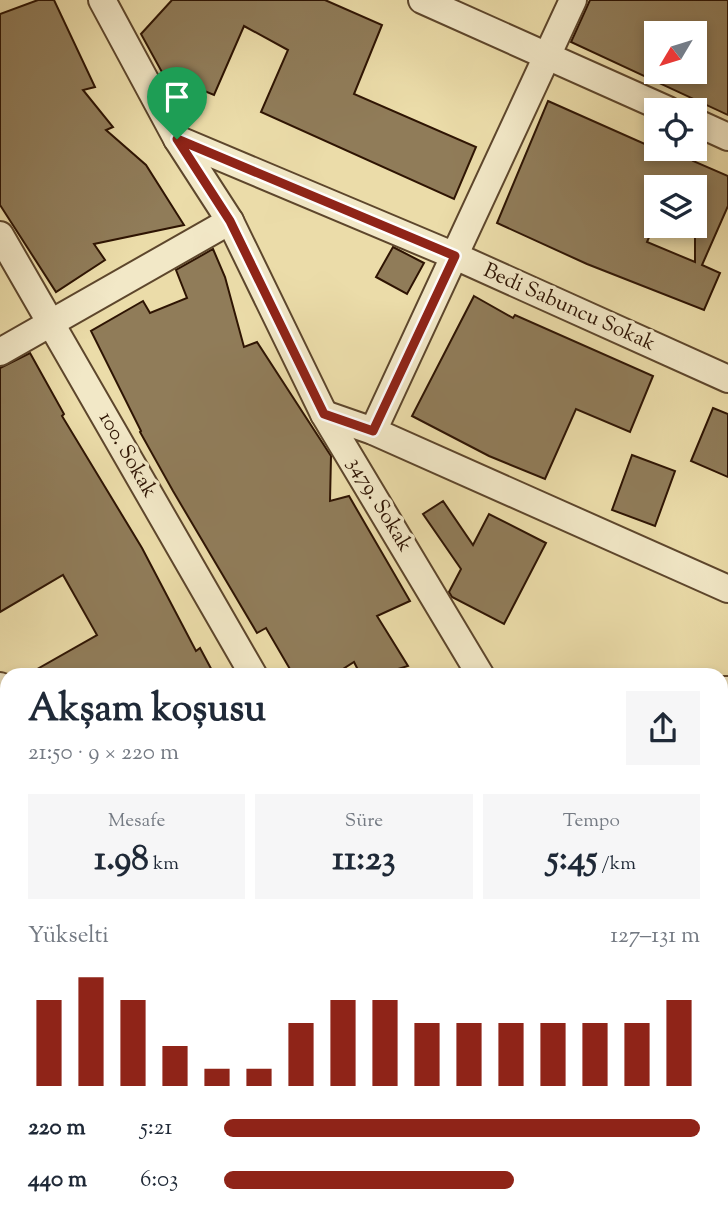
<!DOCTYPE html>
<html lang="tr">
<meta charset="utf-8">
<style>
body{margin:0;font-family:"Sorts Mill Goudy",serif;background:#f6f6f7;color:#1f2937;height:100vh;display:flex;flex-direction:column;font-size:26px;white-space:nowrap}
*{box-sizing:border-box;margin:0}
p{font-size:23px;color:#747a83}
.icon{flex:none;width:38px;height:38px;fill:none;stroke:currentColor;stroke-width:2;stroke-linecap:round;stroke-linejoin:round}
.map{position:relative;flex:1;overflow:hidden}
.panel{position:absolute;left:0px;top:668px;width:728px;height:555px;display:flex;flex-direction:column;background:#fff;border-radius:21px 21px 0 0;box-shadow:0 4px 10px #0003}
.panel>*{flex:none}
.needle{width:46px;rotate:232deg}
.fabs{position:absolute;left:644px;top:21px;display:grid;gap:14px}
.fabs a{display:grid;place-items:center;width:63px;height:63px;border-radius:0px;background:#fff;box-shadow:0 4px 10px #0003;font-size:35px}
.pin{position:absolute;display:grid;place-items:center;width:60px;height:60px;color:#fff;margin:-72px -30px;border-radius:50% 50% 50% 0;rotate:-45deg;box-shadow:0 0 7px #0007}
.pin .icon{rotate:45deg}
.round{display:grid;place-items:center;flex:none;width:74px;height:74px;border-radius:0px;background:#f6f6f7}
.summary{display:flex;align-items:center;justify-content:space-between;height:119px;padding:0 28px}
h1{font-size:38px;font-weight:800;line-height:52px}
.stats{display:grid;grid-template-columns:repeat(3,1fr);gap:10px;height:119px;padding:7px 28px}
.stats div{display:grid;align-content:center;border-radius:0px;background:#f6f6f7;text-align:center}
.stats b{font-size:35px;font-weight:800}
.stats small{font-size:19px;font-weight:400}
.stats p{font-size:19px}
.chart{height:196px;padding:14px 28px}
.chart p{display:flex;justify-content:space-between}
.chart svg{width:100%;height:126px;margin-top:7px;stroke:#8f2418;stroke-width:6}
ul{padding:0 28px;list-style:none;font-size:23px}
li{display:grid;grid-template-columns:112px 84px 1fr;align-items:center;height:52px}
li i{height:18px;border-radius:9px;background:#8f2418}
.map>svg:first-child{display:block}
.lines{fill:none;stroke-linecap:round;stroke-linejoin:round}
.stream{stroke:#796345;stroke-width:8}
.building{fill:#907c59;stroke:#2e1403;stroke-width:2;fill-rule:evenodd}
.minor-casing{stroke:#5d462c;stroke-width:30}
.minor{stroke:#f2e8c7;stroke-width:26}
.route-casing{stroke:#fff;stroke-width:14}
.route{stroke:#8f2418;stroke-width:9}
.labels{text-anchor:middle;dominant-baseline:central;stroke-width:7;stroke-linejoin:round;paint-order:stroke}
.street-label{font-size:21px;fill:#2e1403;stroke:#f2e8c7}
</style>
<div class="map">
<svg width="728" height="1223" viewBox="0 0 728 1223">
<rect width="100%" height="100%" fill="#ebdca9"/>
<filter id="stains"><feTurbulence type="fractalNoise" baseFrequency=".00286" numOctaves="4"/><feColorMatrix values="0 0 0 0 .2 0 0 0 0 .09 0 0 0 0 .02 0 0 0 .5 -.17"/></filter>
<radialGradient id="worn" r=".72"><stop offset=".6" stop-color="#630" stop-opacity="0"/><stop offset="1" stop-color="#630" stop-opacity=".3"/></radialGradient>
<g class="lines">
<g class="stream">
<path d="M0 1044 7 1055"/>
<path d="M89 1216 92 1223"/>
</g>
</g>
<g class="building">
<path d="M38 0H54L95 87 83 90 113 127 106 130 146 165 184 225 94 244 105 260 56 292 0 205V14Z"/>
<path d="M172 0H325L382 25 354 94 476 147 454 199 261 112 288 50 244 26 214 95 163 74 141 34Z"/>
<path d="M590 0H728V115L571 42ZM656 33H695V72H656Z"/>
<path d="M548 101 656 149H678L693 161 728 176V206L702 265 720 273 704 310 587 264 497 223ZM656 187H695V262L647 242 656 221Z"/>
<path d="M393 247 424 263 407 294 376 277Z"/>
<path d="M213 249 225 277 244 347 257 342 331 456 330 501 349 496 410 601 377 616 408 666 375 676H361L354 662 332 676H294L266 628 257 633 173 491 140 432 141 431 91 331 143 301 150 313 187 298 176 270Z"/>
<path d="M474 296 513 318 515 315 653 376 630 432 576 409 545 479 489 456 412 416Z"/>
<path d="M30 353 64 414 62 416 142 548 196 651 200 648 215 676H25L97 635 63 575 0 612V368Z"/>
<path d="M713 408 728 414V477L691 461Z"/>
<path d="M632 455 675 471 655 526 612 510Z"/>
<path d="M443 501 473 545 489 514 546 543 504 624 452 597 449 592 461 569 423 514Z"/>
</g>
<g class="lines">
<g class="minor-casing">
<g id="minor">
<path d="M102 0 177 139 230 221 324 414 481 676"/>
<path d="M422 0 668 110"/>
<path d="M695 122 728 137"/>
<path d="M177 139 455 256 728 379"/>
<path d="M0 235 254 676"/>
<path d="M0 352 230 221"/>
<path d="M324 414 373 431 728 589"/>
<path d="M373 431 573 0"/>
<path d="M0 686 7 699"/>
<path d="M721 690H728"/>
<path d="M0 882 7 879"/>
<path d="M721 882H728"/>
<path d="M721 1078 728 1077"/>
<path d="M182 1216 183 1223"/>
<path d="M412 1216 413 1223"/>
<path d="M649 1216 652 1223"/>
</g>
</g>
<use href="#minor" class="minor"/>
</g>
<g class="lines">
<g class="route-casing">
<path id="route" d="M177 139 455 256 373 431 324 414 230 221Z"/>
</g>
<use href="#route" class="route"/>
</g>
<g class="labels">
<g class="street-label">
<text transform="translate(569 308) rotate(24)">Bedi Sabuncu Sokak</text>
<text transform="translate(127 455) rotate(60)">100. Sokak</text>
<text transform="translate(379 505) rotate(59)">3479. Sokak</text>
</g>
</g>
<rect width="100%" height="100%" filter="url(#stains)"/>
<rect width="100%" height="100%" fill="url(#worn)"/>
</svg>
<div class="fabs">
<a><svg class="needle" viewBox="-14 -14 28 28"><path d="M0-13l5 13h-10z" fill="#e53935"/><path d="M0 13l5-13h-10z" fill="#747a83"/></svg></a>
<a><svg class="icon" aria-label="locate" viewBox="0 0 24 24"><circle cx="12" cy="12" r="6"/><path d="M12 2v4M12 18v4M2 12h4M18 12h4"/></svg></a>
<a><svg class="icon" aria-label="layers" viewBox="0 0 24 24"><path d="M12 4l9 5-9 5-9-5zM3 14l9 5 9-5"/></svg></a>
</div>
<div class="pin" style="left:177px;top:139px;background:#1e9e55"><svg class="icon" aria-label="arrive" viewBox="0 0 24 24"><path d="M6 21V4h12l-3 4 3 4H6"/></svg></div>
<section class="panel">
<div class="summary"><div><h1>Akşam koşusu</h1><p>21:50 · 9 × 220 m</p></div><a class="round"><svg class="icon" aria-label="share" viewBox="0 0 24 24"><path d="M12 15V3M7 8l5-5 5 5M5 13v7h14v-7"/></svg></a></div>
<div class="stats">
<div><p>Mesafe</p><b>1.98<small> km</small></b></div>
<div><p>Süre</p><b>11:23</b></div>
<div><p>Tempo</p><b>5:45<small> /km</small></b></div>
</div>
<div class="chart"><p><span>Yükselti</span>127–131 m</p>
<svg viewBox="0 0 160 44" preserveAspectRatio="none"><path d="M5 44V14M15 44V6M25 44V14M35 44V30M45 44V38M55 44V38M65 44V22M75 44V14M85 44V14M95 44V22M105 44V22M115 44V22M125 44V22M135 44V22M145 44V22M155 44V14"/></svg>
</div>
<ul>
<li><b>220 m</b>5:21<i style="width:100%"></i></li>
<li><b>440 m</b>6:03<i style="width:61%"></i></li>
</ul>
</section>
</div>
